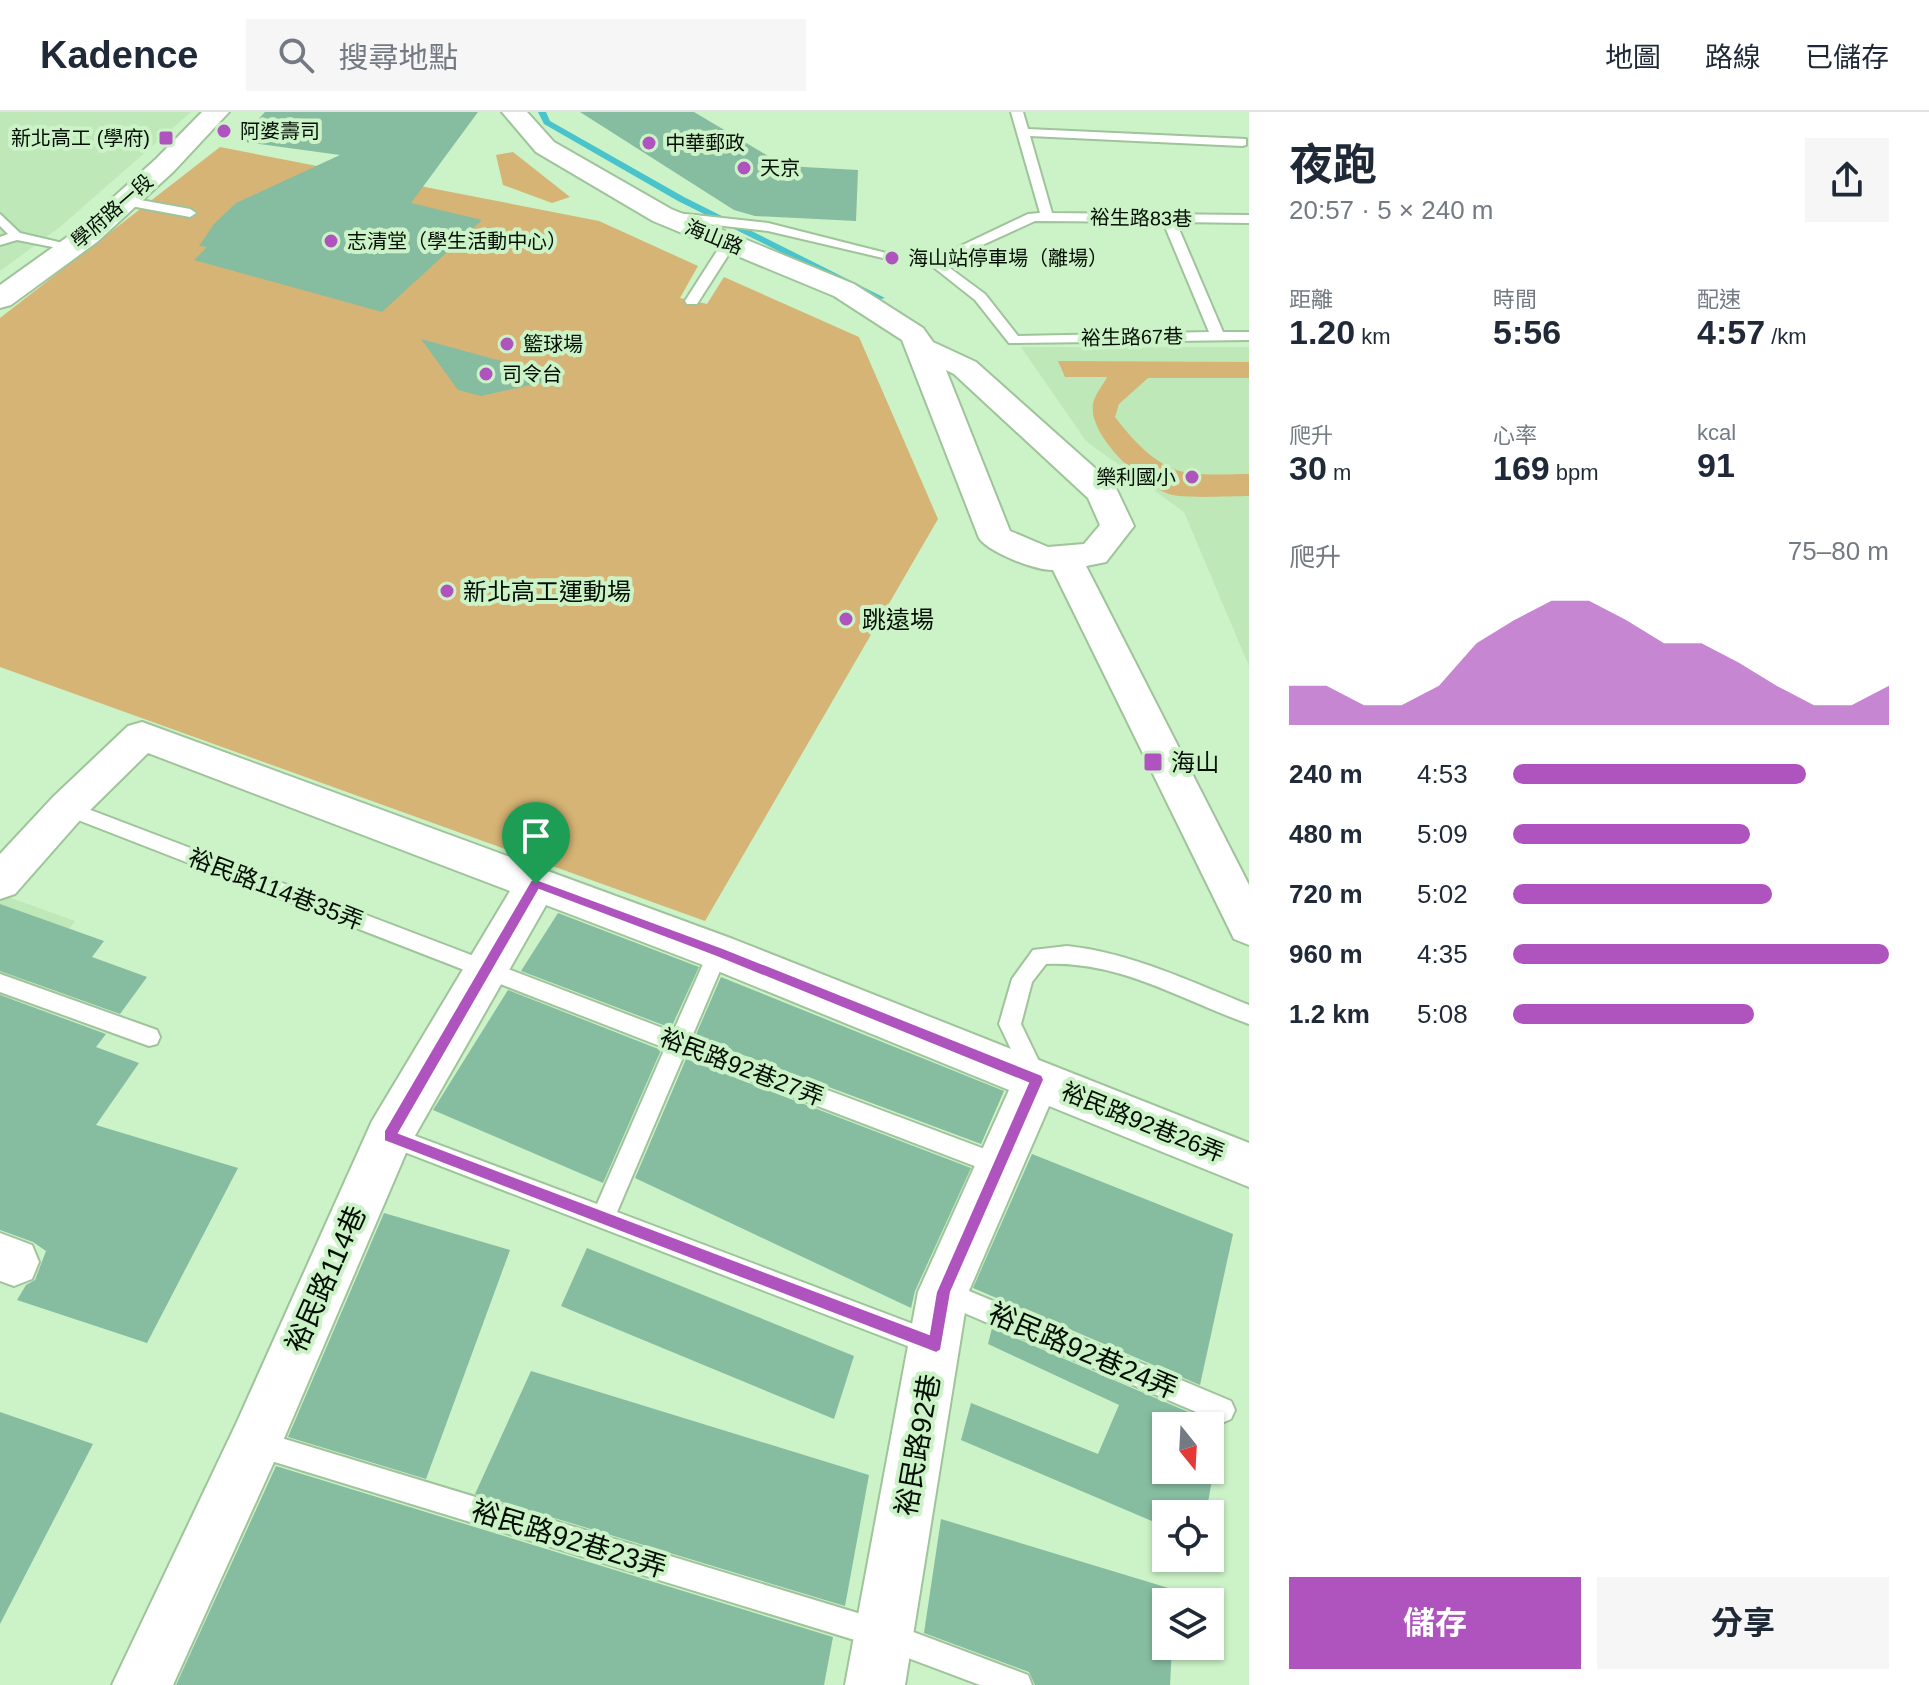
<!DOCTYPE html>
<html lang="zh-TW">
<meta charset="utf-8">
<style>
body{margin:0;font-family:Arial,"Noto Sans TC",sans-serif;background:#f6f6f7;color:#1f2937;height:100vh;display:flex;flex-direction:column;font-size:30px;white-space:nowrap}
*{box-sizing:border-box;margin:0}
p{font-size:26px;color:#747a83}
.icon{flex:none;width:44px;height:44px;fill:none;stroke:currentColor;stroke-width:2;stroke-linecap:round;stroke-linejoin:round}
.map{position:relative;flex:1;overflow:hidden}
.details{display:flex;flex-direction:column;background:#fff;width:680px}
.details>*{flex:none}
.needle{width:52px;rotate:162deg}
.fabs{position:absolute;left:1152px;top:1300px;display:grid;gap:16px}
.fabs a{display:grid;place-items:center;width:72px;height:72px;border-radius:0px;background:#fff;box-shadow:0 2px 6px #0004;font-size:40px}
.pin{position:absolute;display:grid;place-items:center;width:68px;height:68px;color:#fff;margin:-82px -34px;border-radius:50% 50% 50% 0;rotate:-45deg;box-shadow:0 0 8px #0007}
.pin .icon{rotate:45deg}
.round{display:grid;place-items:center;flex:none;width:84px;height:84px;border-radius:0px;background:#f6f6f7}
.headline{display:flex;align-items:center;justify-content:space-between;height:136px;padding:0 40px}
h1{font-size:44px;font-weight:700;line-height:60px}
.metrics{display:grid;grid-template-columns:repeat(3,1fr);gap:12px;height:136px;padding:8px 40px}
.metrics div{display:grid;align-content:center}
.metrics b{font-size:34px;font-weight:700}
.metrics small{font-size:22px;font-weight:400}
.metrics p{font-size:22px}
.chart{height:224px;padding:16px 40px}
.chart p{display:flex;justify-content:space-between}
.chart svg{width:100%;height:144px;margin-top:8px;fill:#af53be;opacity:.7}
.primary-button{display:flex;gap:16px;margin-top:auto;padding:16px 40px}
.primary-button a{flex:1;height:92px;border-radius:0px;background:#af53be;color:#fff;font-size:32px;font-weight:700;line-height:92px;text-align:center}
.primary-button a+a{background:#f6f6f7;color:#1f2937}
ul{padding:0 40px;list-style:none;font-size:26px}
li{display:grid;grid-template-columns:128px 96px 1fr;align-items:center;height:60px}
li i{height:20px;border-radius:10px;background:#af53be}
header{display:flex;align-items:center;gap:48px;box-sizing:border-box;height:112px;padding:0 40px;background:#fff;border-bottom:2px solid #e0e1e3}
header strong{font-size:38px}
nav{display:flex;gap:44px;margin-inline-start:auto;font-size:28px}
.search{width:560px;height:72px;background:#f6f6f7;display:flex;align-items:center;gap:20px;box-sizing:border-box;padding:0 28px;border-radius:0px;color:#747a83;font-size:30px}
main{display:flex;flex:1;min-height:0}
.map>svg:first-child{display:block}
.built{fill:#bee8b8}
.green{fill:#d6b475}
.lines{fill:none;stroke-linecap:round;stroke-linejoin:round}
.stream{fill:#49c3cc;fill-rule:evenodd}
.building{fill:#86bca0}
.lane-casing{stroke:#9fc39a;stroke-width:4}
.street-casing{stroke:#9fc39a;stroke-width:4}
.secondary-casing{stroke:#9fc39a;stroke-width:4}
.lane{fill:#fff;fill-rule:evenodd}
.street{fill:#fff;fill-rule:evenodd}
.secondary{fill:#fff;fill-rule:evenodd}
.route{fill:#af53be;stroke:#fff;stroke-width:2;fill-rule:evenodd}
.poi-dot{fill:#af53be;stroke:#ccf2c7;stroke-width:3}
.labels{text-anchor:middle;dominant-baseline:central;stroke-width:8;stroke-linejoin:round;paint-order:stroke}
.far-poi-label{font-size:20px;fill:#040f03;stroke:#ccf2c7;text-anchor:start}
.far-street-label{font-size:20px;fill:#040f03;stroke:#ccf2c7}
.poi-label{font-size:24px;fill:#040f03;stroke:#ccf2c7;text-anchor:start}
.street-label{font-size:24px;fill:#040f03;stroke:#ccf2c7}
.near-street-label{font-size:28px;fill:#040f03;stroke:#ccf2c7}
</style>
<header>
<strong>Kadence</strong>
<div class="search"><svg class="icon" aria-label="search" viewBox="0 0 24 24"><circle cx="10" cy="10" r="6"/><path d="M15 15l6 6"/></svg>搜尋地點</div>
<nav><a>地圖</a><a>路線</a><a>已儲存</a></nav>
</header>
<main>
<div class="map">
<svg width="1249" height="1573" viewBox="0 0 1249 1573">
<rect width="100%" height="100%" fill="#ccf2c7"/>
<g class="built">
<path d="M0 0H191L60 115 0 159Z"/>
<path d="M1021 235H1249V554L1184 400 1086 329Z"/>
<path d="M0 782 75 809 0 904Z"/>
</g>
<g class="green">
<path d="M220 35 599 109 698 154 680 186 707 192 724 165 859 225 938 407 705 809 0 555V206Z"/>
<path d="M513 40 570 85 552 91 503 73 496 43Z"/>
<path d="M1058 249 1249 250V266H1148L1119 292 1115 305C1132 327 1155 354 1184 360 1204 364 1228 362 1249 362V384C1231 384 1184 387 1169 382 1142 372 1088 324 1093 292 1094 284 1103 273 1107 265H1065Z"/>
</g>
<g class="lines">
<path class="stream" d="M538 0H546L550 9 684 85 885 186 877 188 678 89 544 12Z"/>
</g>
<g class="building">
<path d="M265 0H478L411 91 482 108 382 200 194 148 207 135 199 134 214 112 236 91 340 43 238 29Z"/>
<path d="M580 0H694L785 54 858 58 856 109 755 104 734 98Z"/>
<path d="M421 227 562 266 481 284 458 278Z"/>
<path d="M0 792 104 829 92 845 147 865 120 902 0 859Z"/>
<path d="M558 801 699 855 671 916 521 859Z"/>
<path d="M721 865 1004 979 981 1032 695 925Z"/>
<path d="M508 878 661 938 603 1071 433 998Z"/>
<path d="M0 883 106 922 96 935 139 951 96 1013 238 1056 147 1231 17 1188 26 1173 35 1168 46 1139 33 1130 0 1118Z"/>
<path d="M686 947 971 1056 915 1179 911 1196 635 1066Z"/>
<path d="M1032 1042 1233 1122 1200 1273 973 1176Z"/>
<path d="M384 1101 510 1138 426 1367 288 1325Z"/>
<path d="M587 1136 854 1244 834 1307 561 1194Z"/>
<path d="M992 1216 1193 1302 1191 1311 1199 1314H1166V1358H1210V1318L1220 1322 1206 1402H1166V1415L961 1328 971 1291 1098 1342 1119 1293 988 1232Z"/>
<path d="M531 1259 869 1363 845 1494 475 1382Z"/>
<path d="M0 1300 93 1332 0 1512Z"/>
<path d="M276 1354 833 1525 824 1573H176Z"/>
<path d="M941 1407 1175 1478V1490H1166V1534H1172L1170 1573H1035L1029 1560 924 1521Z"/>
</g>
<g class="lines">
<g class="lane-casing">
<g id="lane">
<path d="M1011 0H1023L1028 17 1246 27V33L1242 34 1030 24 1052 101 1249 103V111L1176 110 1223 220H1249V228L1009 231 975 188 927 150 1028 102 1040 101ZM1035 109 1163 110 1209 220 1018 224 985 182 943 151Z"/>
<path d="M124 85 190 97 196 101 190 105 120 92V86Z"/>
<path d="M667 100 768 111 890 142 883 146 768 119 662 107 661 104Z"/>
<path d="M0 102 20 121 80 135 73 139 17 128 0 133V125L8 122 0 114Z"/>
<path d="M724 128 736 131 697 192H687L685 189Z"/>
<path d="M67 689 673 920 711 834 718 831 725 834 728 840 691 927 1006 1045 1009 1052 1006 1059 998 1063 684 943 617 1100 945 1224 948 1233 945 1242 936 1245 381 1031 378 1024 381 1017 389 1014 597 1092 665 936 60 701 57 696 60 691Z"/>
<path d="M1067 834C1132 841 1189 869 1249 893V912C1181 888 1121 849 1046 852L1032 870 1021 912 1047 966 1044 973 1036 976 1028 973 999 912 1012 867 1033 838Z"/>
<path d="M0 862 157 918 160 925 157 932 149 934 0 880Z"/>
<path d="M943 1168 1231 1289 1235 1298 1231 1307 1222 1311 934 1188 931 1180 934 1172Z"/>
<path d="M255 1318 884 1509 1028 1563 1032 1573H980L884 1537 255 1344 246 1340 242 1331 246 1322Z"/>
</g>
</g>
<g class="street-casing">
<g id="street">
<path d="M502 0H527L554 30 671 97 854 172 923 216 933 230 976 250 1115 374 1134 414 1106 450 1086 454 1249 773V833L1234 827 1053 458C1036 459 988 440 979 426L902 228 834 184 653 109 536 40ZM946 258 954 262 1088 386 1100 413 1084 432 1048 435 1010 419Z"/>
<path d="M142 610 733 827 1249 1031V1075L1049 994 968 1181 905 1573H845L918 1180 1009 978 703 853 546 793 408 1036 274 1350 173 1573H112L236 1312 372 1009 510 779 148 641 81 707 15 782 0 787V742L53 685 128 614Z"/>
<path d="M0 1121 32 1133 39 1150 32 1167 14 1174 0 1169Z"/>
</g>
</g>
<g class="secondary-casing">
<path id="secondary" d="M202 0H229L174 59 97 130 11 193 0 196V173L77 118 156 47Z"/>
</g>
<use href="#lane" class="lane"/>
<use href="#street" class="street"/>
<use href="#secondary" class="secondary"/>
</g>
<path class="route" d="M536 767 723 836 1042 963 1044 968 951 1180 941 1238 936 1241 384 1029V1019L531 768ZM539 778 714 844 1028 971 936 1180 929 1222 399 1021Z"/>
<g class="poi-dot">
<circle cx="224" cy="19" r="8"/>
<rect x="158" y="18" width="16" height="16" rx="4"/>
<circle cx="649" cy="31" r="8"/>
<circle cx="744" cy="56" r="8"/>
<circle cx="331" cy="129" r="8"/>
<circle cx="892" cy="146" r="8"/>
<circle cx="507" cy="232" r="8"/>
<circle cx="486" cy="262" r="8"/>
<circle cx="1192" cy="365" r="8"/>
<circle cx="447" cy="479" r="8"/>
<circle cx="846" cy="507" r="8"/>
<rect x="1143" y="640" width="20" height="20" rx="4"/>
</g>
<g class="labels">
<g class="far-poi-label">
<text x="240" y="19">阿婆壽司</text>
<text x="150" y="26" text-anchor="end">新北高工 (學府)</text>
<text x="665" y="31">中華郵政</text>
<text x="760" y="56">天京</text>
<text x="347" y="129">志清堂（學生活動中心）</text>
<text x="908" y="146">海山站停車場（離場）</text>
<text x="523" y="232">籃球場</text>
<text x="502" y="262">司令台</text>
<text x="1176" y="365" text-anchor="end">樂利國小</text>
</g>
<g class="far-street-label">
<text transform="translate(112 99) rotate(-41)">學府路一段</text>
<text transform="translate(1141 106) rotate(1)">裕生路83巷</text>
<text transform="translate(714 125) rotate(22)">海山路</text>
<text transform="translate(1132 225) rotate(-1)">裕生路67巷</text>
</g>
<g class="poi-label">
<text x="463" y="479">新北高工運動場</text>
<text x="862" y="507">跳遠場</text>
<text x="1171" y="650">海山</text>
</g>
<g class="street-label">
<text transform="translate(276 777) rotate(21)">裕民路114巷35弄</text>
<text transform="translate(742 955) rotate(21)">裕民路92巷27弄</text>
<text transform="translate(1143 1010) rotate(22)">裕民路92巷26弄</text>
</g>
<g class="near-street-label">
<text transform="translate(326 1167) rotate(-66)">裕民路114巷</text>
<text transform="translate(1083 1239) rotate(23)">裕民路92巷24弄</text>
<text transform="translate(918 1333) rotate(-80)">裕民路92巷</text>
<text transform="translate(569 1427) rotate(17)">裕民路92巷23弄</text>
</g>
</g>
</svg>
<div class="fabs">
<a><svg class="needle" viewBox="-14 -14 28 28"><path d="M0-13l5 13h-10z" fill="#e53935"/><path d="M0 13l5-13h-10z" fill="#747a83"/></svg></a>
<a><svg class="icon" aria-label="locate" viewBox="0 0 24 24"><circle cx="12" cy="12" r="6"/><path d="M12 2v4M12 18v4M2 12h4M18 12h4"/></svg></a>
<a><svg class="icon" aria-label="layers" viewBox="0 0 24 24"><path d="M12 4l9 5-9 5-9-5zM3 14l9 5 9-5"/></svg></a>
</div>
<div class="pin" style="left:536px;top:772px;background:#1e9e55"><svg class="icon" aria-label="arrive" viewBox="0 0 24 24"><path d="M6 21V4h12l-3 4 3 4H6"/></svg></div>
</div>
<section class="details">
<div class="headline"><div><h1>夜跑</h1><p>20:57 · 5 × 240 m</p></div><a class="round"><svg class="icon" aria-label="share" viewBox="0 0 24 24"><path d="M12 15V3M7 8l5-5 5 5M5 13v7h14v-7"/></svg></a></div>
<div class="metrics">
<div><p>距離</p><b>1.20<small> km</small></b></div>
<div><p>時間</p><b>5:56</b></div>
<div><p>配速</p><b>4:57<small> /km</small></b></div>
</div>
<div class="metrics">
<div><p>爬升</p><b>30<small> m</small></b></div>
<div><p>心率</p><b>169<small> bpm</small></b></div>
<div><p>kcal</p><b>91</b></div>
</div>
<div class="chart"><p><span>爬升</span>75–80 m</p>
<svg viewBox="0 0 160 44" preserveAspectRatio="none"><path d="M0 44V32L10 32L20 38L30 38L40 32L50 19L60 12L70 6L80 6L90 12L100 19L110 19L120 25L130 32L140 38L150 38L160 32V44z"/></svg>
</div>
<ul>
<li><b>240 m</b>4:53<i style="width:78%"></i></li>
<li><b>480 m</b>5:09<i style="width:63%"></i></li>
<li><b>720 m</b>5:02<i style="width:69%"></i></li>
<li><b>960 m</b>4:35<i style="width:100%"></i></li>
<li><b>1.2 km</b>5:08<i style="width:64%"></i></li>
</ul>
<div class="primary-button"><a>儲存</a><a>分享</a></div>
</section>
</main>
